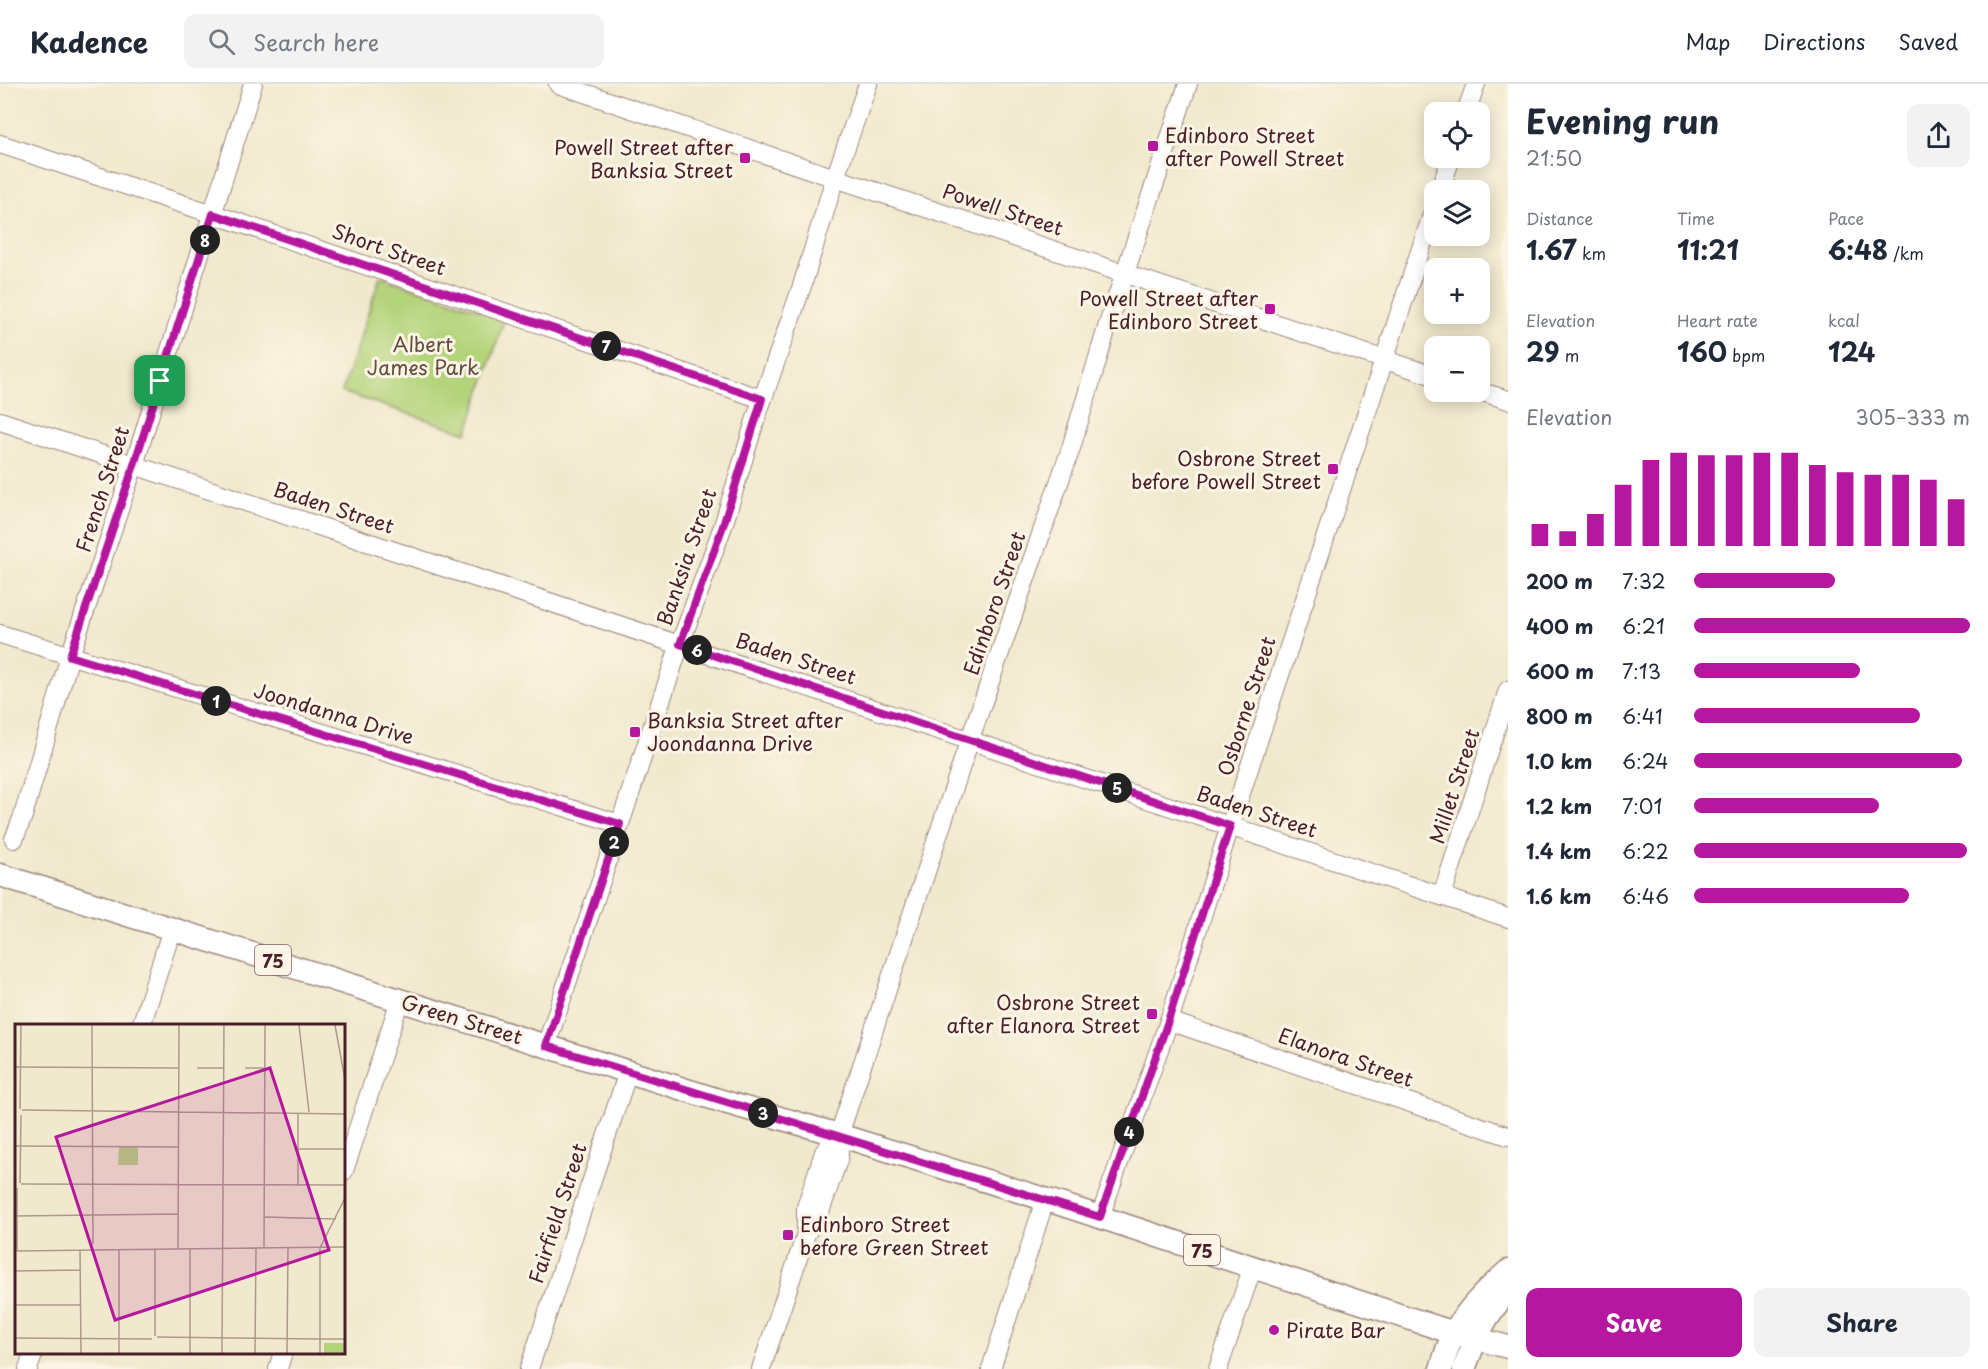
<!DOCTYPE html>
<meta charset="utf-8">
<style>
body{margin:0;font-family:"Playpen Sans",sans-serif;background:#f2f2f3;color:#1f2937;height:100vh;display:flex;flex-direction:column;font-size:22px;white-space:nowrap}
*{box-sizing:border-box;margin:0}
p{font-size:20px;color:#747a83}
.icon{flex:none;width:33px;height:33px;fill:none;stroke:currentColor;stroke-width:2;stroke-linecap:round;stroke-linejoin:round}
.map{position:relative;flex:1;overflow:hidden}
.details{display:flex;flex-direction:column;background:#fff;width:480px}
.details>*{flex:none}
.fabs{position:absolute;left:1424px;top:18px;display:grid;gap:12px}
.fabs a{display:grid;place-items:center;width:66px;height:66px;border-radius:12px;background:#fff;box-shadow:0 3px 15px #0003;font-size:30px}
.pin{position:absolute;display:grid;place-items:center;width:51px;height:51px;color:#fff;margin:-26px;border-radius:12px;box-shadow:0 3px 9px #0006}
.km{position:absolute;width:30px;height:30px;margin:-15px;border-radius:50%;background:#222;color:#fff;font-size:16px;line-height:30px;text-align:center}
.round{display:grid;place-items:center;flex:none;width:63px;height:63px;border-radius:12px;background:#f2f2f3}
.summary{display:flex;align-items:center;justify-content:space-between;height:102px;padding:0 18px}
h1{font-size:33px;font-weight:700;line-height:45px}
.figures{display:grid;grid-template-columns:repeat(3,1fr);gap:9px;height:102px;padding:6px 18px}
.figures div{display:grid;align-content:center}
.figures b{font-size:26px;font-weight:700}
.figures small{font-size:16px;font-weight:400}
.figures p{font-size:16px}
.chart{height:168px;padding:12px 18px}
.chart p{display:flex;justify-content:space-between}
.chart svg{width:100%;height:108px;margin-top:6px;stroke:#b5179e;stroke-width:6}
.action{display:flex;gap:12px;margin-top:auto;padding:12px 18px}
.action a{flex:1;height:69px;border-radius:12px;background:#b5179e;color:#fff;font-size:24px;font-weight:700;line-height:69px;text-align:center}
.action a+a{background:#f2f2f3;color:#1f2937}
ul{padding:0 18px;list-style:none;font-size:20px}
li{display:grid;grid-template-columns:96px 72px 1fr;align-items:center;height:45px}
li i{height:15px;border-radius:8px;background:#b5179e}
header{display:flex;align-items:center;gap:36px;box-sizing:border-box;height:84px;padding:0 30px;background:#fff;border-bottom:2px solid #e0e1e3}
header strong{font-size:28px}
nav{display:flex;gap:33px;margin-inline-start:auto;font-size:21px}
.search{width:420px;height:54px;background:#f2f2f3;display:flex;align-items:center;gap:15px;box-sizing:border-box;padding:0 21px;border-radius:12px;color:#747a83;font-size:22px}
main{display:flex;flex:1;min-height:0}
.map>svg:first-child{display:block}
.green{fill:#b4d47c;stroke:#7f7a54;stroke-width:1.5}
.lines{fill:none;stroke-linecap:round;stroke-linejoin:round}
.minor-casing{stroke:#9d847c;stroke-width:20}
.major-casing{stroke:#9d847c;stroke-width:25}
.minor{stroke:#fff;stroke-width:18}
.major{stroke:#fff;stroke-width:22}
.route-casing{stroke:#fff;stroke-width:12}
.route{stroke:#b5179e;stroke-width:8}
.poi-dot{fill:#b5179e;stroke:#fcf5e5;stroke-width:2}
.labels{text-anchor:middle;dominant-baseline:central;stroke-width:6;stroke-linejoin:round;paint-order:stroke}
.shield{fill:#fcf5e5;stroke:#7f5f63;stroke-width:1.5}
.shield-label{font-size:18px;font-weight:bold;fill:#4a1f2b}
.poi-label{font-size:20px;fill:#4a1f2b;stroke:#fcf5e5;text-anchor:start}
.street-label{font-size:20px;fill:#4a1f2b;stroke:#fcf5e5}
.park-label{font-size:20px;fill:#644c3f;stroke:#fcf5e5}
.inset-road{fill:none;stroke:#ae988c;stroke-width:1.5}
.view{fill:#b5179e;fill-opacity:0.15;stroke:#b5179e;stroke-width:3}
.inset-edge{fill:none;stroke:#4a1f2b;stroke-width:3}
</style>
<header>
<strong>Kadence</strong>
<div class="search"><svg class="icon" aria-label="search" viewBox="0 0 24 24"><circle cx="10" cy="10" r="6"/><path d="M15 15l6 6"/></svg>Search here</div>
<nav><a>Map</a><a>Directions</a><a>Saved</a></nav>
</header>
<main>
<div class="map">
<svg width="1508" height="1285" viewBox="0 0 1508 1285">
<rect width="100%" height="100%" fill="#fcf5e5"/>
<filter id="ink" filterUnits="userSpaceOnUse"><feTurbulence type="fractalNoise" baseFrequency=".0167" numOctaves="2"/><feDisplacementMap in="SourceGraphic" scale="12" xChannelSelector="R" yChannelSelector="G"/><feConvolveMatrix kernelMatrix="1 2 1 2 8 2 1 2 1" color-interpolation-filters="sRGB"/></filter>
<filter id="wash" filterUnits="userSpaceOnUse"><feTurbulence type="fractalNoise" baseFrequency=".008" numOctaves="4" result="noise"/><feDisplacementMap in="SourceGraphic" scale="24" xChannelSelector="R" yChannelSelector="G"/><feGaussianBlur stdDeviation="1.35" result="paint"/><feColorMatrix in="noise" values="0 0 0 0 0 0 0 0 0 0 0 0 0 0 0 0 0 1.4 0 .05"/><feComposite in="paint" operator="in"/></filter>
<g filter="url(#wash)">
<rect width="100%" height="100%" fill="#f0e9cd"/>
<path class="green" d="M380 193 505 234 467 349 342 308Z"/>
</g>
<g filter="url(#ink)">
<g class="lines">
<g class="minor-casing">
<g id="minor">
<path d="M558 0 835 94 1434 292"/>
<path d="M1466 28 1476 0"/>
<path d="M0 60 213 130 762 315"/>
<path d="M1440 106 1451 74"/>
<path d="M1479 307 1508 316"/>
<path d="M0 337 1508 834"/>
<path d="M0 550 620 740"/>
<path d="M14 755 23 732 70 572 134 381 253 0"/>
<path d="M1442 812 1508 606"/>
<path d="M1169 937 1508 1052"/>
<path d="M141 942 172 845"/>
<path d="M546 962 680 560 723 442 755 337 802 202 835 94 868 0"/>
<path d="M344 1087 400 916"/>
<path d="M1100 1133 1169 937 1230 742 1434 125"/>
<path d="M806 1149V1123L824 1068 839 1051"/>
<path d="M28 1285 34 1268"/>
<path d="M278 1285 283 1268"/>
<path d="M529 1285 628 988"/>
<path d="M761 1285 806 1150 821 1125 839 1073V1051L970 655 1071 364 1109 237 1188 0"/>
<path d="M991 1285 1045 1116"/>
<path d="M1218 1285 1253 1182"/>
</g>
</g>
<g class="major-casing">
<g id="major">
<path d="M0 791 731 1020 839 1051 1060 1120 1454 1249 1508 1263"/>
<path d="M1441 1285C1445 1273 1448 1260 1454 1249 1467 1224 1488 1205 1508 1187"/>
<path d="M1464 1285C1475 1256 1485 1230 1508 1208"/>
</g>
</g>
<use href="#minor" class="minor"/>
<use href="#major" class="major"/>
</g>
</g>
<g class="lines" filter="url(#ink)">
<g class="route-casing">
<path id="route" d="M213 130 762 315 723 442 680 560 1230 742 1168 937 1100 1133 546 962 620 740 70 572 134 381Z"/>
</g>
<use href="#route" class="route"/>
</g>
<g class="poi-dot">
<rect x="1147" y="56" width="12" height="12" rx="3"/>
<rect x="739" y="68" width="12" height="12" rx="3"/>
<rect x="1264" y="219" width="12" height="12" rx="3"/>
<rect x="1327" y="379" width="12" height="12" rx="3"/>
<rect x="629" y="642" width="12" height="12" rx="3"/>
<rect x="1146" y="924" width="12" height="12" rx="3"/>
<rect x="782" y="1145" width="12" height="12" rx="3"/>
<circle cx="1274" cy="1246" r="6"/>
</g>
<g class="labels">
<g class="shield">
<rect x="255" y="861" width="36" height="30" rx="4.5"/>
<rect x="1184" y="1151" width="36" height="30" rx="4.5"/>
</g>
<g class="shield-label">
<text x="273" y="876">75</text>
<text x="1202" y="1166">75</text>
</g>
<g class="poi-label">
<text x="1165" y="51">Edinboro Street<tspan x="1165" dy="23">after Powell Street</tspan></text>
<text x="733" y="63" text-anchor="end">Powell Street after<tspan x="733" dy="23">Banksia Street</tspan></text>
<text x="1258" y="214" text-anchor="end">Powell Street after<tspan x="1258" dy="23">Edinboro Street</tspan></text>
<text x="1321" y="374" text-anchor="end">Osbrone Street<tspan x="1321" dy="23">before Powell Street</tspan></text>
<text x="647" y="636">Banksia Street after<tspan x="647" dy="23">Joondanna Drive</tspan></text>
<text x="1140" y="918" text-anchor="end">Osbrone Street<tspan x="1140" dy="23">after Elanora Street</tspan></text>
<text x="800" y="1140">Edinboro Street<tspan x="800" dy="23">before Green Street</tspan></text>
<text x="1286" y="1246">Pirate Bar</text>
</g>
<g class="street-label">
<text transform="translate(1003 125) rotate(18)">Powell Street</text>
<text transform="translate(389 165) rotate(19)">Short Street</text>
<text transform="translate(102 405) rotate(-72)">French Street</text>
<text transform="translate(334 423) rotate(18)">Baden Street</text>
<text transform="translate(686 473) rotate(-71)">Banksia Street</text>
<text transform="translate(994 519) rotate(-71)">Edinboro Street</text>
<text transform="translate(796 574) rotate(18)">Baden Street</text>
<text transform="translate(1246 622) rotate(-72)">Osborne Street</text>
<text transform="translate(334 629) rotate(17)">Joondanna Drive</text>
<text transform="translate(1454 702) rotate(-72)">Millet Street</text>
<text transform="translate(1257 727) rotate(18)">Baden Street</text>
<text transform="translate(462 935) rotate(17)">Green Street</text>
<text transform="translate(1346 973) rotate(19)">Elanora Street</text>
<text transform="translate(557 1129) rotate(-72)">Fairfield Street</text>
</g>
<g class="park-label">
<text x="423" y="260">Albert<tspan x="423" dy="23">James Park</tspan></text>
</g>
</g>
<g transform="translate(15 940)">
<rect width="330" height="330" fill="#f0e9cd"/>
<path d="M104 123H123V141H103ZM309 319H330V329H309Z" fill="#b4d47c"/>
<path class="inset-road" d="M77 1 78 220M284 1 294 88M320 1 330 56M0 43 164 44M182 44H209M230 44H250M5 85 6 1M7 86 330 90M283 89V162M0 122 163 123M283 125H330M5 159 6 91M6 160 330 161M2 164V226M0 192 163 190M250 193 321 195M249 224 250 1M140 225V312M163 225 164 1M65 226 66 329M0 227 330 223M0 247 65 246M0 281H65M142 313 305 315M0 314 137 315M305 315H330M104 329V226M175 329V225M207 329 209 1M240 329 241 224M272 329 273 224M305 329V224L330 174"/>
<path class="view" d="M255 44 314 226 100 296 41 113Z"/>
<rect width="330" height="330" class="inset-edge"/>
</g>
</svg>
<div class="fabs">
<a><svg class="icon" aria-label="locate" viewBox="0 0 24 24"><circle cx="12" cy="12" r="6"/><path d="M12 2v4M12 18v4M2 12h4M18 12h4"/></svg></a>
<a><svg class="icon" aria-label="layers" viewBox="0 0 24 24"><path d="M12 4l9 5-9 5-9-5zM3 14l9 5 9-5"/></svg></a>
<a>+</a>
<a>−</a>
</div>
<div class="pin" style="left:160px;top:297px;background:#1e9e55"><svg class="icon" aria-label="arrive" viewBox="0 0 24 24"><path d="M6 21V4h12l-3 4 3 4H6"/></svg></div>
<b class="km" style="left:216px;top:617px">1</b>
<b class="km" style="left:614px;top:758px">2</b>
<b class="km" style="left:763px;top:1029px">3</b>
<b class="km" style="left:1129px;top:1048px">4</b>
<b class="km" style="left:1117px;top:704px">5</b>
<b class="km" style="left:697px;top:566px">6</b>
<b class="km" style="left:606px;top:262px">7</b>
<b class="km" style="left:205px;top:156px">8</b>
</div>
<section class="details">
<div class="summary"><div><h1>Evening run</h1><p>21:50</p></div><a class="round"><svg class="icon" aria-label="share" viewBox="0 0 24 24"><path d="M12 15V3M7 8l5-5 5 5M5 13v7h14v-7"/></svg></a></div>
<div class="figures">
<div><p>Distance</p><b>1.67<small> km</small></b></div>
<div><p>Time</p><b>11:21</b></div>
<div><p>Pace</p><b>6:48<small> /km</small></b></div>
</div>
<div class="figures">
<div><p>Elevation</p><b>29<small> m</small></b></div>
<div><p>Heart rate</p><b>160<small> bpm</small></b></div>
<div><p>kcal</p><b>124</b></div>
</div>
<div class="chart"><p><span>Elevation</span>305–333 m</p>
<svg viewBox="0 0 160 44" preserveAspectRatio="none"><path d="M5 44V35M15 44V38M25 44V31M35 44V19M45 44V9M55 44V6M65 44V7M75 44V7M85 44V6M95 44V6M105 44V11M115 44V14M125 44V15M135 44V15M145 44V17M155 44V25"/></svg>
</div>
<ul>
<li><b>200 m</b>7:32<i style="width:51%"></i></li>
<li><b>400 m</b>6:21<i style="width:100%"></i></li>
<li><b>600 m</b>7:13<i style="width:60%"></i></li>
<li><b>800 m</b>6:41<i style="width:82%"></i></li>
<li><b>1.0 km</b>6:24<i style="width:97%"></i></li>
<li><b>1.2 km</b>7:01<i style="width:67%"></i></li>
<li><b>1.4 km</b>6:22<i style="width:99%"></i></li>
<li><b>1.6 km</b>6:46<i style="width:78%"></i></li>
</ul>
<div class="action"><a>Save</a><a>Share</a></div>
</section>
</main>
